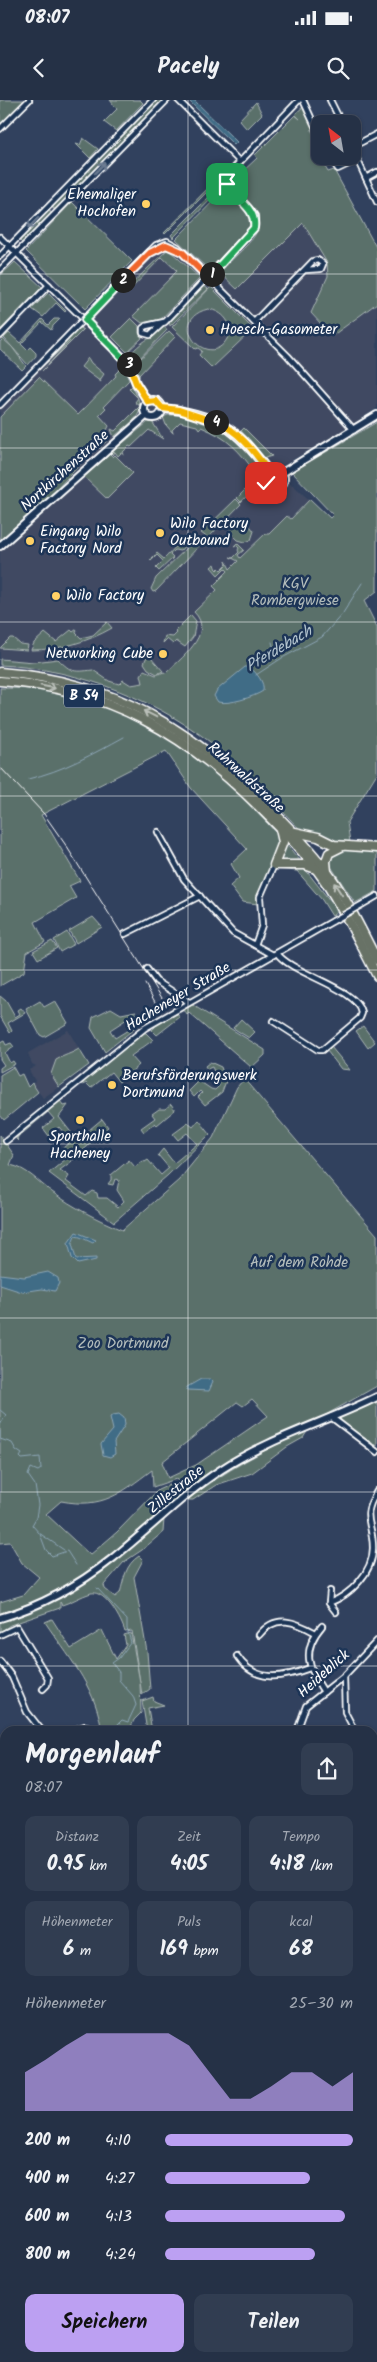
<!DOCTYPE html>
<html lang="de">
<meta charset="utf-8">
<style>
body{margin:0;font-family:Kalam,sans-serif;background:#313d51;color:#f1f3f6;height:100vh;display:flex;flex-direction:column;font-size:19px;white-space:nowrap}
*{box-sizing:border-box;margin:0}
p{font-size:16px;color:#a3a9b3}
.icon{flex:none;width:28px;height:28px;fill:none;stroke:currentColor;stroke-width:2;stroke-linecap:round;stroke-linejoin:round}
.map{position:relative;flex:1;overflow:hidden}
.details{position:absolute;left:0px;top:1626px;width:378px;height:636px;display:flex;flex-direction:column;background:#253146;border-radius:15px 15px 0 0;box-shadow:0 1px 4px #0004,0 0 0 1px #424c5f}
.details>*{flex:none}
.needle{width:32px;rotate:329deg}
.controls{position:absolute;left:311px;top:15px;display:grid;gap:10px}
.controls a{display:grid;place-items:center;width:50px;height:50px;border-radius:10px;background:#253146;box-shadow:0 1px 4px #0004,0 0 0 1px #424c5f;font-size:25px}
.pin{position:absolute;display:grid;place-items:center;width:42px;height:42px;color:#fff;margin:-21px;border-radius:10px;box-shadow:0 2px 8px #0006}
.km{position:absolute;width:25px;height:25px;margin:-12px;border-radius:50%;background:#222;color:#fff;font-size:14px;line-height:25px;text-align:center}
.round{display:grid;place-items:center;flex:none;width:52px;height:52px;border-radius:10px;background:#313d51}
.summary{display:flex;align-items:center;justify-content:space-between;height:85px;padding:0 25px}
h1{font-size:28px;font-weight:800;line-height:38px}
.figures{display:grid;grid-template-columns:repeat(3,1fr);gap:8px;height:85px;padding:5px 25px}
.figures div{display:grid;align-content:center;border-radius:10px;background:#313d51;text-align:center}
.figures b{font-size:21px;font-weight:800}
.figures small{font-size:14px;font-weight:400}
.figures p{font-size:14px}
.chart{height:140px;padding:10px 25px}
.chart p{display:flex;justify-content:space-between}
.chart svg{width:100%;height:90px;margin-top:5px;fill:#bca0f2;opacity:.7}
.primary-button{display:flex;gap:10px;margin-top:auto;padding:10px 25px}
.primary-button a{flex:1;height:58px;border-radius:10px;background:#bca0f2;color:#111;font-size:20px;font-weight:800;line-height:58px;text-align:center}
.primary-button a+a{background:#313d51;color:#f1f3f6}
ul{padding:0 25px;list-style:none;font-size:16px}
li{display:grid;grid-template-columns:80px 60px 1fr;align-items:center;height:38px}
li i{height:12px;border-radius:6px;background:#bca0f2}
.status{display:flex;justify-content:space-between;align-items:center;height:35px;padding:0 25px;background:#253146;direction:ltr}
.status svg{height:14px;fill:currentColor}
header{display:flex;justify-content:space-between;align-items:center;height:65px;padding:0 25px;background:#253146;font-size:22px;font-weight:800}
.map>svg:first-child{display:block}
.built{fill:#3f4a62}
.green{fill:#5a6f6b;stroke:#acb7b5;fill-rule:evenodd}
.water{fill:#416c86;stroke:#8da7b6}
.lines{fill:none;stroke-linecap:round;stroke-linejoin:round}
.stream{stroke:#8da7b6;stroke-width:1}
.minor-casing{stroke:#fff;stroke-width:8}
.tertiary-casing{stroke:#fff;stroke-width:9}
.secondary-casing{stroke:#fff;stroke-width:10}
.trunk-casing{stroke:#fff;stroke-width:11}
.minor{stroke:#1d3557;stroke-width:4.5}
.tertiary{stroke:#1d3557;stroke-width:5.5}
.secondary{stroke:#1d3557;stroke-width:6}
.trunk{stroke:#687266;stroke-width:8}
.rail{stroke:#fff;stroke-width:1}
.minor-bridge-casing{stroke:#fff;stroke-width:8;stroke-linecap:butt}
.minor-bridge{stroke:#1d3557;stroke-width:4.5}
.oneway{stroke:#6c7c92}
.oneway2{stroke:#bbc0ba}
.split-1-casing{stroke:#fff;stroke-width:10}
.split-2-casing{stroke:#fff;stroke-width:10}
.split-3-casing{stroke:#fff;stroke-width:10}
.split-4-casing{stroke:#fff;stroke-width:10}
.split-5-casing{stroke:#fff;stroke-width:10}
.split-1{stroke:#22a559;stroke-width:6}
.split-2{stroke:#f0652b;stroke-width:6}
.split-3{stroke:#22a559;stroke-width:6}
.split-4{stroke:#f5b400;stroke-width:6}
.split-5{stroke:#f5b400;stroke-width:6}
.grid{fill:none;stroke:#fff;stroke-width:1;stroke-opacity:0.55}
.poi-dot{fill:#ffd166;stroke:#1d3557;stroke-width:2}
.labels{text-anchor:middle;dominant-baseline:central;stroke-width:5;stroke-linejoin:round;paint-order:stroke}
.shield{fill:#1d3557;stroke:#bbc2cd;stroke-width:1}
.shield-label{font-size:14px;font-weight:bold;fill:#fff}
.poi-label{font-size:15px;fill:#fff;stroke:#1d3557;text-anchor:start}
.street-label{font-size:15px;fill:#fff;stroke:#1d3557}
.park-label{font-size:15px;fill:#b5bebc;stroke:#1d3557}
.water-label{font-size:16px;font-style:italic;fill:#b3c4cf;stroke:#1d3557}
</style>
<div class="status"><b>08:07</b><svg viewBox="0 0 49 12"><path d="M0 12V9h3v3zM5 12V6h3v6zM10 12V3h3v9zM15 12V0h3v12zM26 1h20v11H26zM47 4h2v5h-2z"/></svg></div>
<header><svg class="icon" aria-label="back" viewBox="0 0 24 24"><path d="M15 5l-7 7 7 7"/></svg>Pacely<svg class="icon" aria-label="search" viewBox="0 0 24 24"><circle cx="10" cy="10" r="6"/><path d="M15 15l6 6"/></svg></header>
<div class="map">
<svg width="377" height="2262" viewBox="0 0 377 2262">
<rect width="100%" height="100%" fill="#31415e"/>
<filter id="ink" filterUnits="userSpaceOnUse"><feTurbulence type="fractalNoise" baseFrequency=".02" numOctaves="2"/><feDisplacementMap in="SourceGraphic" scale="10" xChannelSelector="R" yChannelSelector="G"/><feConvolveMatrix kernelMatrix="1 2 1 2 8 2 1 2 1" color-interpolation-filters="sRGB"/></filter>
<g filter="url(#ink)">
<g class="built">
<path d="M243 72 290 102 320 150 327 163 328 176 311 213 331 236 377 203V308L337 334 283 365 290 376 287 383 293 385 330 419 143 601 110 587 66 575 0 565V308L164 141 176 139Z"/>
<path d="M68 930 79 949 69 956 51 974 59 987 43 998 32 983 35 981 29 970 36 966 32 964 28 953Z"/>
</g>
<g class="green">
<path d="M0 0H26L0 27Z"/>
<path d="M110 0H140L143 3 116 31 104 22 117 9Z"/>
<path d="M155 0H163L57 109H53V104Z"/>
<path d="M256 2 262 14 247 29 239 20Z"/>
<path d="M304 6 314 29 311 30 320 43V56H327L321 60 328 72 334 70 377 149V203L332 236 311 213 328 176 327 163 303 123 237 189 219 172C227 164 250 144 255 135 271 103 216 97 236 70L240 74 257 58 255 55 295 15 300 19 295 14Z"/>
<path d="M83 38 98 49 90 58 76 44 80 45Z"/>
<path d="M218 78 220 79 165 134 164 133Z"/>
<path d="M221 85 223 87 173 138 171 135Z"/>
<path d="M225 89C233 97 247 106 251 117 255 132 222 158 212 168L208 169 176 139Z"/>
<path d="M72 102 132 161 85 209 26 151Z"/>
<path d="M46 111H50L51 115 23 144 18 139Z"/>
<path d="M168 149 200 178 161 219 142 223 133 216 177 171 162 157 125 195 123 192Z"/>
<path d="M15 162 42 187 0 230V176Z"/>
<path d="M203 185 208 189 170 226 169 220Z"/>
<path d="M211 187 253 229 212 268 199 255 202 251 198 248 195 249 172 227ZM208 209C223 211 235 224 227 239 208 272 164 220 208 209Z"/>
<path d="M48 193 66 211 65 212 56 203 43 217 32 209Z"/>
<path d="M131 218 139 226V233L142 238 127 252 112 237Z"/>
<path d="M42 219 48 225 54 219H60L53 226 51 230 42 222 21 244 27 250 30 247 36 253V256L28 265 4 238 9 233 20 243Z"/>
<path d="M165 227 167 230 135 263 129 255C137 247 143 241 152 237 157 234 158 229 165 227Z"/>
<path d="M80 228 83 230 42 271 70 241 40 269Z"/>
<path d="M169 231 175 237 139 275V277L135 264Z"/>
<path d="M3 239 12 247 26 266 22 270 0 249V242Z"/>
<path d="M88 258 91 263 104 274 100 280 101 282 81 267Z"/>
<path d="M123 266 129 280 104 306 106 308 99 315 109 326 106 332 108 340 86 358 55 391 0 440V317L39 277 78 315 116 276 115 274Z"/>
<path d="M132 286C149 316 136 317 114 337L111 329 115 331 140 306 135 302 138 298 129 289Z"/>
<path d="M168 315C201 313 236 334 254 361 258 366 263 371 261 378 259 387 247 395 241 402L237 398 256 379 254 377 256 374C241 352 227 337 201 327L199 329 197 326 180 322 172 330 173 333 166 325 163 317Z"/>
<path d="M148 322 153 323 163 339 149 330 131 347 129 346 123 352 124 355 121 353 118 356 115 352 113 355 111 353Z"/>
<path d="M377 322V491L364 501 377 527V673L347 722 350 742C334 742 317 738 302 730 295 726 289 717 283 712 264 692 245 670 224 653 162 601 81 569 0 565V559L34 562 58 559C72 573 74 572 93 570L109 581 119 584 123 580 131 585 143 583 141 575 144 570 156 575 164 572 166 573C179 560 216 533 194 512L217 490 213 486 228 471 225 468 218 475 211 467 215 464 217 470 219 468 221 470 227 464 226 461 230 469 238 461 230 457 233 458 239 452 238 450 239 448 236 445 234 446 237 443 244 450 238 455 240 458 265 434H269L287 416 291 419 310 399 330 418 333 415 292 372Z"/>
<path d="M244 328 272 356 265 358 241 331Z"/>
<path d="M110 354 113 357 115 355 133 373 107 399 84 377Z"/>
<path d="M236 399 241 404 208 438 201 433Z"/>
<path d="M243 417 254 431 251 440 245 442 238 440 229 431Z"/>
<path d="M187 435 190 440 180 451 175 450 170 455 173 458 159 471 156 468 163 461 157 455 151 461 150 460 157 453 164 459Z"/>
<path d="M192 443H202L156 491 153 492 151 489 156 478Z"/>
<path d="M191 515 196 521 193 537 185 547 176 541 173 544 167 539 163 543 165 536 173 537 177 533 175 531Z"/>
<path d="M107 522 112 528C88 542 59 550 31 550L34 543 45 533 56 542 71 530 73 532 77 529 76 533 81 538 93 535Z"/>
<path d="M10 538H13L20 544 28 545 27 550 0 548Z"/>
<path d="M153 552 150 556 163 571 157 574 148 569 144 563 148 554Z"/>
<path d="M0 588C22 588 59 590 79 595 173 622 243 692 302 763L301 764 338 811 332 816 322 800 297 771 274 769 258 804 242 802 230 786 239 778 231 764 247 749 191 688 166 651 41 715 80 781 69 786 76 798 35 822 45 842 27 852 24 872 0 886Z"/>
<path d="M339 750 377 752V791L355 803 330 765 331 756Z"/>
<path d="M93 817 102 827 76 843 69 831Z"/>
<path d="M67 832 74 844 60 852 54 840Z"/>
<path d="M52 841 57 848 38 859 33 851Z"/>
<path d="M0 896 6 901 15 917 20 914 18 910 21 908 25 913 8 923 12 931 10 933 0 916Z"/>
<path d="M40 901 44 907 55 901 68 923 44 937 40 935 26 909Z"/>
<path d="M191 904 265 950V955L250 969 251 967 189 913 187 915 183 908Z"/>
<path d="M111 908 121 914 136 911 134 920 132 921 130 917 110 930 115 938 133 927 134 929 105 952 91 928 93 917Z"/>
<path d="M175 913 180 917 157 935 152 930 155 927 154 924Z"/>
<path d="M241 919 255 932 249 938 233 928Z"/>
<path d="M363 926 375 942 368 948 356 931Z"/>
<path d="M142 932 146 933 153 940 131 956 139 965 119 982 111 972 91 988 86 983 83 985V981Z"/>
<path d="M4 941 6 945 11 943 14 947 5 953 10 963 13 961 15 964 0 972V968L4 965 0 959V943Z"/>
<path d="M331 947 350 970 341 969 327 951Z"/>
<path d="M79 949 89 965 59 987 51 974 56 960C64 955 71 954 79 949Z"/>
<path d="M210 962 221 967 226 981 222 992 205 1005 198 997 202 993 200 991 194 997 189 991 197 983 194 980 196 979 211 989 215 990 219 986V982L212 967 207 969 205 966Z"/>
<path d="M13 967 18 976 22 974 28 987 32 983 38 992 4 1020 0 1015V975Z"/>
<path d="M244 979 377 1135V1286L322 1317 280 1335 184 1394 181 1384 176 1379 153 1387 152 1370C120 1394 103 1409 61 1401L46 1414 90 1455 117 1432 158 1390 169 1385 178 1397 86 1475 84 1474C60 1493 29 1505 0 1513V1502L23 1495 39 1477 22 1463 10 1442 0 1443V1035L14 1055 10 1065C27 1068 38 1082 52 1092 73 1107 98 1120 122 1130L179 1080 213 1038 237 987ZM252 1299 268 1316 196 1365 168 1378 162 1362 237 1302 243 1306Z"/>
<path d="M62 998 60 1001 64 1006 68 1005 59 1017 77 1040 102 1019 108 1027 73 1060 63 1048 71 1041 59 1027 49 1036 43 1028 54 1019 48 1012 17 1038 18 1041 16 1039V1036Z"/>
<path d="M171 1004 175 1010 157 1025 155 1023 144 1032 141 1028 155 1018 152 1014 159 1009H165Z"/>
<path d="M199 1020 210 1034 168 1075 114 1122 49 1073 67 1058 63 1051 72 1061 60 1070 69 1076 66 1081 86 1096 92 1091 97 1093 98 1098H107L118 1107 124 1101 117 1090 119 1080 115 1079 113 1085 108 1084 111 1080V1075L129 1060 135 1067 143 1061 145 1062 148 1060 161 1075 169 1068 158 1055 163 1049 174 1063 197 1044 187 1033 178 1040 173 1034 188 1023 193 1027Z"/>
<path d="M377 1300V1346L346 1327 339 1317Z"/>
<path d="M308 1330 303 1338 287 1347 252 1373 216 1385 193 1400H187C226 1370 263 1350 308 1330Z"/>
<path d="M164 1419 163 1432 142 1450 124 1462 104 1485 105 1489 115 1497 120 1493C124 1479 125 1465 139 1456L143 1460 134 1477 147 1552 150 1589 142 1595 132 1531 125 1532C122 1521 106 1490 91 1493 81 1496 72 1502 62 1505L60 1502V1508L10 1525 0 1532V1522C69 1500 111 1466 164 1419Z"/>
<path d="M52 1519 71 1549 102 1530 116 1559 126 1545 124 1535 131 1533 140 1582 141 1613 134 1620 129 1631H109L101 1626C94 1585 67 1555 45 1522Z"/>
<path d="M153 1597 154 1601 164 1605 148 1608 152 1631H147L142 1601Z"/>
<path d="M374 1641 373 1646 377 1648V1721L373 1716 372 1642Z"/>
</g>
<g class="water">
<path d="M188 0H194L237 42 234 45Z"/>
<path d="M245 567H250C256 573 265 582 263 591 254 597 228 605 218 602L214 596 217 590Z"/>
<path d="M76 1132 96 1140 93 1143 80 1137 75 1136 72 1144 76 1159 96 1158V1160L78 1164 72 1158 68 1143Z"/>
<path d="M48 1172 58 1178 59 1183 55 1191 42 1189 22 1192 0 1185V1174L24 1177Z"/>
<path d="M201 1279H210L213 1282 209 1291 187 1290V1287Z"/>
<path d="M119 1314 124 1318 125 1325 114 1342 115 1354 110 1357 103 1355 101 1344 113 1330 110 1317 113 1315Z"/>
</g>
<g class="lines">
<g class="stream">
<path d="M272 542 277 560"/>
<path d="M256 575 282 558 322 537 343 513 362 483"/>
<path d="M28 679C63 671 93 654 124 637"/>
<path d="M0 1310 6 1315 0 1325"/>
<path d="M0 1331V1338"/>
<path d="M0 1339 12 1343 16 1350 22 1354 20 1357 22 1359 40 1357 41 1369 38 1371 31 1368 28 1375 35 1385 38 1405 36 1418 32 1425 40 1434 46 1450 52 1456 67 1451 76 1465"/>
<path d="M39 1433 64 1450"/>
<path d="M97 1488 127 1520V1529L131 1542 119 1558 112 1563 119 1572V1580L133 1596 136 1605 128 1622 122 1620 118 1624 119 1628 125 1631"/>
<path d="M372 1707 377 1714"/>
</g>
<g class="minor-casing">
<g id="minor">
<path d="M178 0 240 62"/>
<path d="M303 0 320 37"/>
<path d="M330 0 342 24"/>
<path d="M0 29 29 0"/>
<path d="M352 47 377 34"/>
<path d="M352 48 377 102"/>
<path d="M329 56 338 69 357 60"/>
<path d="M366 78 377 72"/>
<path d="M0 137 125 260 136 283 148 302"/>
<path d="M155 149 166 145 177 149"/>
<path d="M0 156 153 0"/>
<path d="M0 170 167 0"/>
<path d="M164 222 150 235 143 233V228L146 226Z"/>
<path d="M165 222 254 128 255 116C243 97 214 90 236 66L299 0"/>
<path d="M254 222 313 161 318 160 323 164 321 169 305 170"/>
<path d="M0 236 49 185"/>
<path d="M0 305 156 145 167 141 178 147 288 256 354 330"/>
<path d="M158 732 184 779 233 833 273 855"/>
<path d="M363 804 377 796"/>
<path d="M125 834 200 796"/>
<path d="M255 845 262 825 260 797 274 765"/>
<path d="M147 869 156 881 189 902"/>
<path d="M273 921 318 950H322L360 918 362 913C358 888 291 874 277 853"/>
<path d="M6 1041 145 928 333 821"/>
<path d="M331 1317 377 1352"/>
<path d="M330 1491 329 1503 336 1512"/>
<path d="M329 1503C350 1495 373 1473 373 1448 373 1420 360 1420 377 1391"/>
<path d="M322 1526C301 1550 308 1568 324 1592"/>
<path d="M0 1535 17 1527 48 1578 47 1585 43 1589"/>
<path d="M259 1535C276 1513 296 1522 316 1533"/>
<path d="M237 1556C255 1584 283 1578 310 1568"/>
<path d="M0 1561 12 1577 27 1612 42 1631"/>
<path d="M344 1576 345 1612 355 1631"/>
<path d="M71 1631 85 1626 105 1631"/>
<path d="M297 1631 306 1606 344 1576 377 1541"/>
<path d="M372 1641 377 1640"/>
<path d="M0 1680 5 1678"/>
<path d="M372 1720 377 1724"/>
<path d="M0 1753 5 1749"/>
<path d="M372 1763 377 1765"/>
<path d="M372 1812 377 1816"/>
<path d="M0 1817 5 1813"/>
<path d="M372 1911 377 1915"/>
<path d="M372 1944 377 1950"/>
<path d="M0 1958 5 1951"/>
<path d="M0 1999 5 2000"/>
<path d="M372 2245 377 2247"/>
<path d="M119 2258 129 2262"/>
<path d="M196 2258 198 2262"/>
<path d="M356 2258 357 2262"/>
<path d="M101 2262 103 2258"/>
<path d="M166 2262 176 2258"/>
<path d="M338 2262 347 2258"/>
</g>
</g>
<g class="tertiary-casing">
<g id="tertiary">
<path d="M0 1860 5 1863"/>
<path d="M372 1941 377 1939"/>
</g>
</g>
<g class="secondary-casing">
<g id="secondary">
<circle cx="153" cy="309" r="9"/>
<path d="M162 309C215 311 239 332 269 372"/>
<circle cx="275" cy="379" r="9"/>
<path d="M282 373 377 315"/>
<path d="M0 446 147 315"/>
<path d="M0 1518C42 1506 79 1485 113 1458 150 1429 183 1394 222 1369 270 1338 326 1322 377 1297"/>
<path d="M0 2122 5 2140"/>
<path d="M39 2258 41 2262"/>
</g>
</g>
<g class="trunk-casing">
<g id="trunk">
<path d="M0 572C114 581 193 629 271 709 293 731 315 754 333 780 350 805 363 833 377 860"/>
<path d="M0 581C108 588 186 634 261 709 284 732 306 754 324 780 344 810 360 843 377 876"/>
<path d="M280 729 283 742 274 765H305L316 769"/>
<path d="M295 732 318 737 334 745 377 748"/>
<path d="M327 772 326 761 329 753 341 747"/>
</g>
</g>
<use href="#minor" class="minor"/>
<use href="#tertiary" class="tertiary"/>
<use href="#secondary" class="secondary"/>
<use href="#trunk" class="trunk"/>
<g class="rail">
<path d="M0 667 44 714 65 744 162 898"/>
<path d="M145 884 155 902"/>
</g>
<g class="minor-bridge-casing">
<path id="minor-bridge" d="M333 821 363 804"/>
</g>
<use href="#minor-bridge" class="minor-bridge"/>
</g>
<defs><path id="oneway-shaft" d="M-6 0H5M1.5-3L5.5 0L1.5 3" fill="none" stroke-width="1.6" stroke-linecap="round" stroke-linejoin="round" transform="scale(1.25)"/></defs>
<g class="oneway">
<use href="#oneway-shaft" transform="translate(100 68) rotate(-46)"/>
<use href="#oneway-shaft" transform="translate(33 123) rotate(134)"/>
</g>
<g class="oneway2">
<use href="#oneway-shaft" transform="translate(48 587) rotate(11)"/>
<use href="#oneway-shaft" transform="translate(150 614) rotate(-153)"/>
<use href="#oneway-shaft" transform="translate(338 789) rotate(-123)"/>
</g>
</g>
<g class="lines" filter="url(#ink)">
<g class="split-1-casing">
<path id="split-1" d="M212 174 254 128C257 108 236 100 227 84"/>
</g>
<g class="split-2-casing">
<path id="split-2" d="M123 180 150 153 166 145 182 152 208 178 212 174"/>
</g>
<g class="split-3-casing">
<path id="split-3" d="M123 180 85 220 129 264"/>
</g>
<g class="split-4-casing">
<path id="split-4" d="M129 264 136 283 148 302 156 301 162 308 179 310 216 322"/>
</g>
<g class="split-5-casing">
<path id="split-5" d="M216 322C239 330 255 353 269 372L266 376V383"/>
</g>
<use href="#split-1" class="split-1"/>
<use href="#split-2" class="split-2"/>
<use href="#split-3" class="split-3"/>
<use href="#split-4" class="split-4"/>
<use href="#split-5" class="split-5"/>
</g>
<path class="grid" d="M188 0V1631M0 174H377M0 348H377M0 522H377M0 696H377M0 870H377M0 1044H377M0 1218H377M0 1392H377M0 1566H377M0 1740H5M372 1740H377M0 1914H5M372 1914H377M0 2088H5M372 2088H377M188 2258V2262"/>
<g class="poi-dot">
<circle cx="146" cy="104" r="5"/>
<circle cx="210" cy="230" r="5"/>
<circle cx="160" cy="433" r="5"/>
<circle cx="30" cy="441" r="5"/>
<circle cx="56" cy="496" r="5"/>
<circle cx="163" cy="554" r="5"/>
<circle cx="112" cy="985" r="5"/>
<circle cx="80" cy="1020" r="5"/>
</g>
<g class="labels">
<rect class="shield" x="64" y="584.5" width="40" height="23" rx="4"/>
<g class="shield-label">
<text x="84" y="596">B 54</text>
</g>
<g class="poi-label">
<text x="136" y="95" text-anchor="end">Ehemaliger<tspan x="136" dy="17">Hochofen</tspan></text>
<text x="220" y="230">Hoesch-Gasometer</text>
<text x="170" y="424">Wilo Factory<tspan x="170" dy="17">Outbound</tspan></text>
<text x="40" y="432">Eingang Wilo<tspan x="40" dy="17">Factory Nord</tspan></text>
<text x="66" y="496">Wilo Factory</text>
<text x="153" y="554" text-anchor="end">Networking Cube</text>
<text x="122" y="976">Berufsförderungswerk<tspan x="122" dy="17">Dortmund</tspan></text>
<text x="80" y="1037" text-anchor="middle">Sporthalle<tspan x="80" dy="17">Hacheney</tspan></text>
</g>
<g class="street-label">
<text transform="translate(65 371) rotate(-42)">Nortkirchenstraße</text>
<text transform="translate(246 678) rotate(42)">Ruhrwaldstraße</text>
<text transform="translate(178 897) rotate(-31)">Hacheneyer Straße</text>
<text transform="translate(176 1390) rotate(-39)">Zillestraße</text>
<text transform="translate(324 1574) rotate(-42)">Heideblick</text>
</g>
<g class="park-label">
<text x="295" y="484">KGV<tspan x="295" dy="17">Rombergwiese</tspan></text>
<text x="299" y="1163">Auf dem Rohde</text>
<text x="123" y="1244">Zoo Dortmund</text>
</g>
<g class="water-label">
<text transform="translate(279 549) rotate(-31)">Pferdebach</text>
</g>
</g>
</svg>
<div class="controls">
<a><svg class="needle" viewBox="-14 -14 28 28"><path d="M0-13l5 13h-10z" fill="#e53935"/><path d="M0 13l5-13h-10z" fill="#a3a9b3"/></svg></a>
</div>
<div class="pin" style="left:227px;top:84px;background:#1e9e55"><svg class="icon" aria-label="arrive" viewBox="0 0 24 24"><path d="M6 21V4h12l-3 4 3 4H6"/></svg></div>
<div class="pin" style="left:266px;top:383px;background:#d93025"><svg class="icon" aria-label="check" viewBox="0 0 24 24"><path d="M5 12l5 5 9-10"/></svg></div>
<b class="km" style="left:212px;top:174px">1</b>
<b class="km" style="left:123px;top:180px">2</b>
<b class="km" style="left:129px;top:264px">3</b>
<b class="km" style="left:216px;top:322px">4</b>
<section class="details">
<div class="summary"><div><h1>Morgenlauf</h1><p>08:07</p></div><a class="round"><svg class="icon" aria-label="share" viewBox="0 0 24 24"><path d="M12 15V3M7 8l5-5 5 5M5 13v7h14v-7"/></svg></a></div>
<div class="figures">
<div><p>Distanz</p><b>0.95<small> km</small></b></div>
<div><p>Zeit</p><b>4:05</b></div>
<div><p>Tempo</p><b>4:18<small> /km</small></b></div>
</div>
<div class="figures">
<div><p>Höhenmeter</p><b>6<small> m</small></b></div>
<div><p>Puls</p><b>169<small> bpm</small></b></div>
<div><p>kcal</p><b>68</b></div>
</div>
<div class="chart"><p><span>Höhenmeter</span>25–30 m</p>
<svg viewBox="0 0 160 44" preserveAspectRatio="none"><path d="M0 44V25L10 19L20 12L30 6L40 6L50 6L60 6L70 6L80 12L90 25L100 38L110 38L120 32L130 25L140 25L150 32L160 25V44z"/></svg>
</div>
<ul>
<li><b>200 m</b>4:10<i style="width:100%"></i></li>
<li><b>400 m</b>4:27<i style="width:77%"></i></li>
<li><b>600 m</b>4:13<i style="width:96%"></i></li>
<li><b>800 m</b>4:24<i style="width:80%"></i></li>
</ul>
<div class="primary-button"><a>Speichern</a><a>Teilen</a></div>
</section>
</div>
